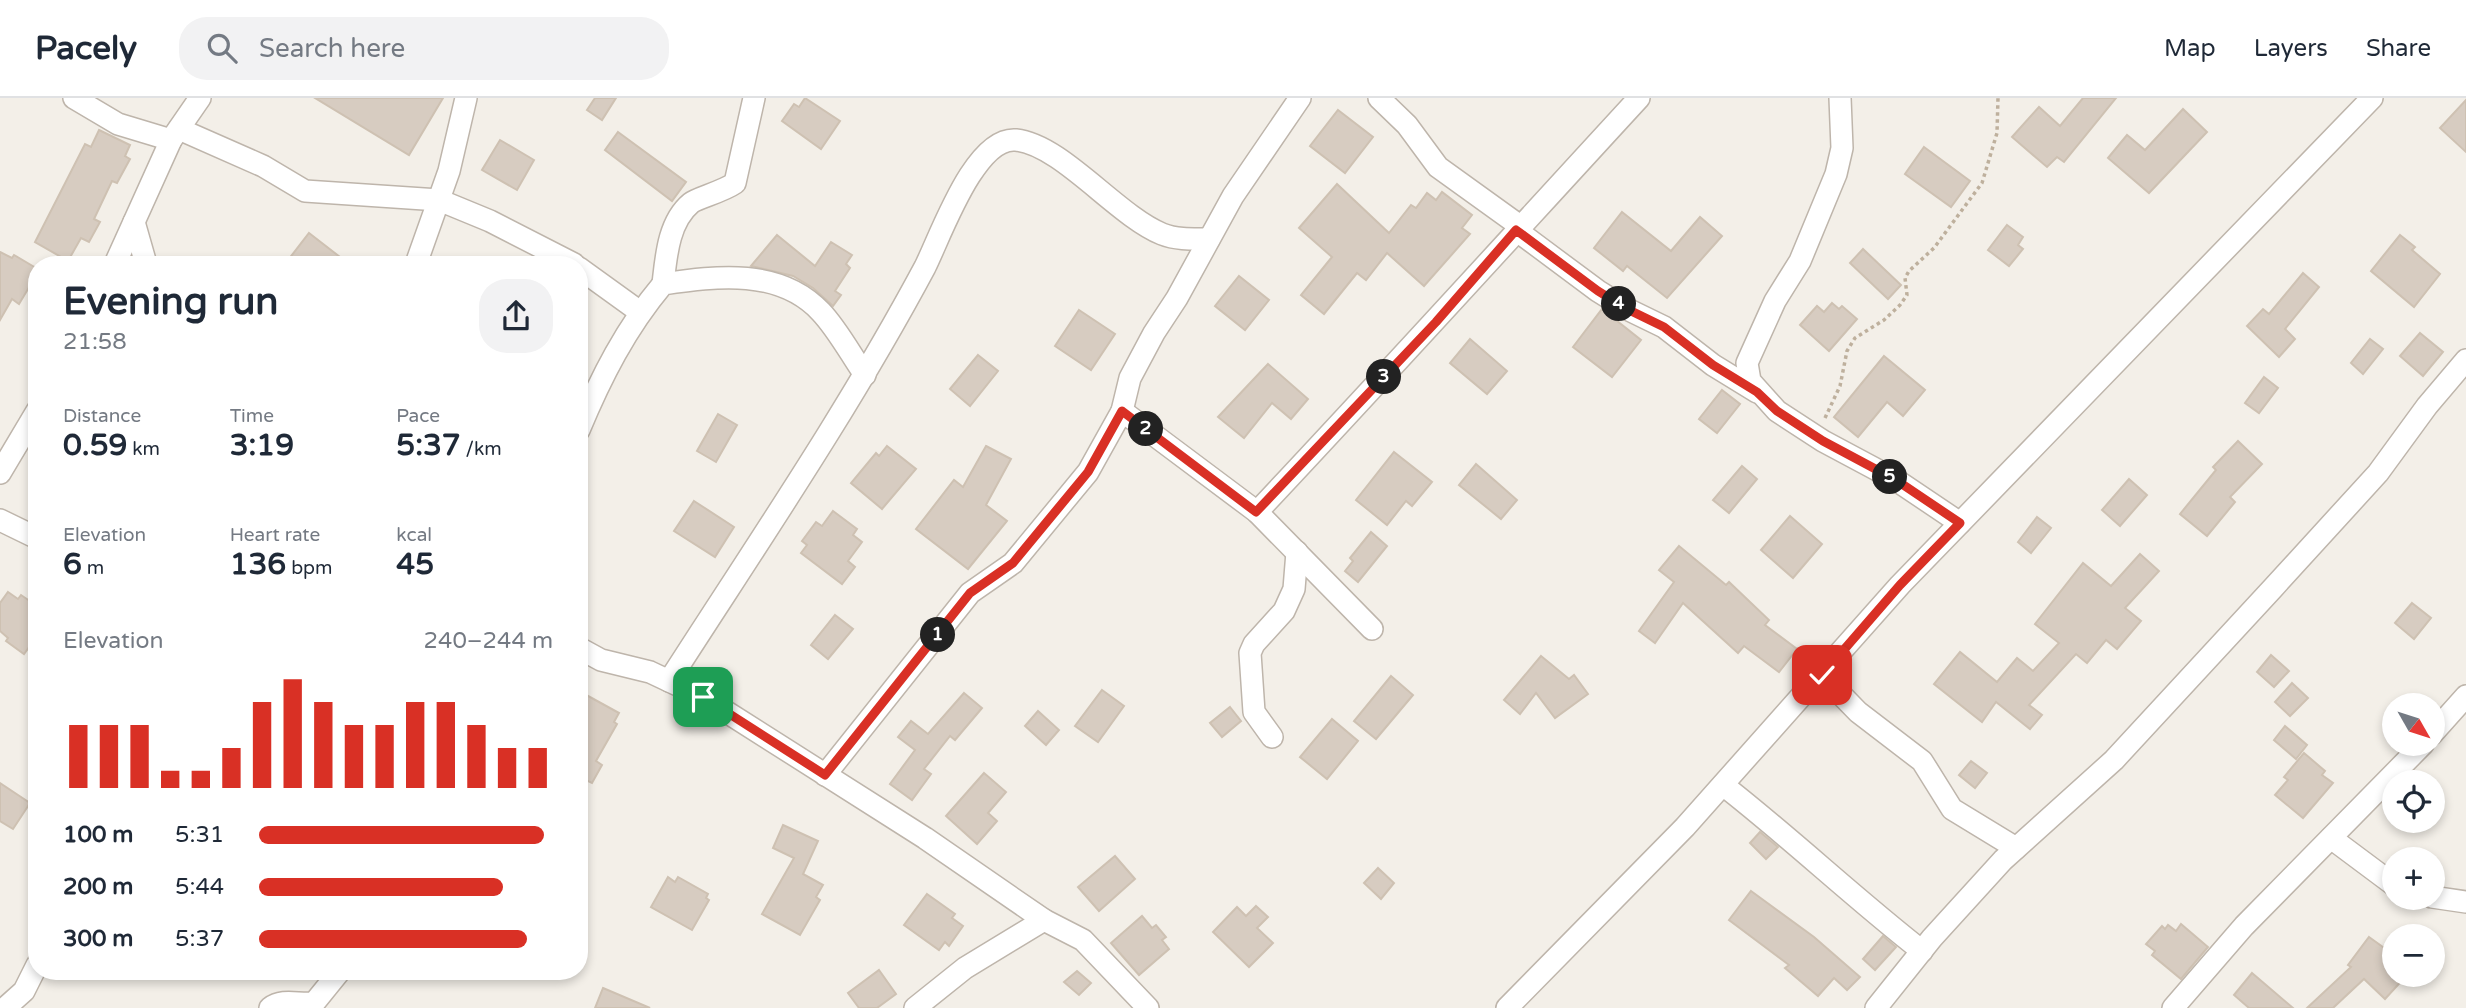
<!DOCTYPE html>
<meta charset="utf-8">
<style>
body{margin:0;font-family:"Varela Round",sans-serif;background:#f2f2f3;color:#1f2937;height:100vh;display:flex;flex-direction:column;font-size:26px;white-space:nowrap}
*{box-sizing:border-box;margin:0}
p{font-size:23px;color:#747a83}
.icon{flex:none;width:38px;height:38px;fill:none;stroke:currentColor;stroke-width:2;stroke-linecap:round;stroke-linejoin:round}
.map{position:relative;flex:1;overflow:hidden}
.details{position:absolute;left:28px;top:158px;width:560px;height:724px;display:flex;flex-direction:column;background:#fff;border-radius:28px;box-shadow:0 4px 10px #0003}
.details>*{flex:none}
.needle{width:46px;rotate:129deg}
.fabs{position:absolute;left:2382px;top:595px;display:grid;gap:14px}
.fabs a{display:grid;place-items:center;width:63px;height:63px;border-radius:50%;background:#fff;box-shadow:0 4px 10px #0003;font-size:35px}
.pin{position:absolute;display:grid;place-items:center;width:60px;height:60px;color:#fff;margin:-30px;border-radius:14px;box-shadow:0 4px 10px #0006}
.km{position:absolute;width:35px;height:35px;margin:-18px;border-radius:50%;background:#222;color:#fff;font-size:19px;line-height:35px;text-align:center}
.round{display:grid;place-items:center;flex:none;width:74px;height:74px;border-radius:28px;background:#f2f2f3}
.summary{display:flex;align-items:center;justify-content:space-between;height:119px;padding:0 35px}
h1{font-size:38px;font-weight:700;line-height:52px}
.figures{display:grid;grid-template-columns:repeat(3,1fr);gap:10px;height:119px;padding:7px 35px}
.figures div{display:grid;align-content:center}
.figures b{font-size:30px;font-weight:700}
.figures small{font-size:19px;font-weight:400}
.figures p{font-size:19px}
.chart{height:196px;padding:14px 35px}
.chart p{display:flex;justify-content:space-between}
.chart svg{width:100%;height:126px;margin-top:7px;stroke:#d93025;stroke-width:6}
ul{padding:0 35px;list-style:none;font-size:23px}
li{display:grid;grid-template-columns:112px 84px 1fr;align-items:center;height:52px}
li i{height:18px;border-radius:9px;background:#d93025}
header{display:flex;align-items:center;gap:42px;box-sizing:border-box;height:98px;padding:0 35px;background:#fff;border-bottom:2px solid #e0e1e3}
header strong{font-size:33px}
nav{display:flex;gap:38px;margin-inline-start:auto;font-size:24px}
.search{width:490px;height:63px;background:#f2f2f3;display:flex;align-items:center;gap:18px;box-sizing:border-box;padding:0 24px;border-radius:28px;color:#747a83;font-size:26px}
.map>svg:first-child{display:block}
.building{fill:#d7ccc1;stroke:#cec1b2;stroke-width:2}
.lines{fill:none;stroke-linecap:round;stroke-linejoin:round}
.minor-casing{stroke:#beb5ab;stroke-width:24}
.path{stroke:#beb09d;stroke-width:3.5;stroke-dasharray:3.5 3.5;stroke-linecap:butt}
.minor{stroke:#fff;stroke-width:21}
.route-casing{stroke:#fff;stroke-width:14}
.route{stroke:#d93025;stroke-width:9}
</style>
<header>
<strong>Pacely</strong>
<div class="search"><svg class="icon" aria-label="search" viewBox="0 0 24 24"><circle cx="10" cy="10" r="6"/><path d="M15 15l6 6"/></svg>Search here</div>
<nav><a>Map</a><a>Layers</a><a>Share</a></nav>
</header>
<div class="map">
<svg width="2466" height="910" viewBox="0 0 2466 910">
<rect width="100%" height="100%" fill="#f3efe8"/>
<g class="building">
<path d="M315 0H443L409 57Z"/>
<path d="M595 0H616L602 22 587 12Z"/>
<path d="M805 0 840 23 821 51 782 23 794 6 799 9Z"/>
<path d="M2083 0H2116L2064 64 2057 59 2047 69 2012 39 2039 9 2060 28Z"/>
<path d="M2466 2V54L2440 30Z"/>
<path d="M2183 11 2207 34 2149 95 2108 60 2127 37 2145 52Z"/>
<path d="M1338 12 1373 39 1345 75 1310 48Z"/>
<path d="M99 32 130 47 125 58 130 61 117 85 112 83 94 121 100 124 89 144 81 140 68 163 35 144 85 46 91 49Z"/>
<path d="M618 34 686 84 672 103 605 52Z"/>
<path d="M500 42 534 62 517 92 482 72Z"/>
<path d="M1924 49 1970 83 1951 109 1905 76Z"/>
<path d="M1337 86 1389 135 1411 107 1416 110 1427 95 1436 102 1442 94 1472 117 1462 130 1470 136 1424 188 1387 155 1366 182 1357 175 1324 216 1301 197 1332 159 1299 130Z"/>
<path d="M1622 114 1671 153 1700 119 1722 138 1667 200 1627 168 1623 173 1594 150Z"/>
<path d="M2007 127 2023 139 2018 147 2023 151 2009 168 1988 152Z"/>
<path d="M309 135 349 166H285Z"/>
<path d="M777 137 815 168 831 144 852 157 846 166 850 170 835 193 841 197 833 208 813 190 793 178 751 168Z"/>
<path d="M2400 137 2415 149 2412 152 2440 176 2414 209 2371 173Z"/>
<path d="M1863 151 1901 187 1888 201 1850 165Z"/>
<path d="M0 154 12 160 14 157 36 170 30 179 34 181 19 206 12 201 0 222Z"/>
<path d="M2303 175 2319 189 2285 231 2295 241 2279 259 2247 228 2263 211 2269 216Z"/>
<path d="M1239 178 1269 202 1245 232 1215 208Z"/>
<path d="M1832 205 1839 211 1842 208 1857 221 1829 253 1800 227 1817 208 1824 214Z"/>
<path d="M1602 211 1641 242 1612 279 1573 249Z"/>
<path d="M1079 212 1115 236 1091 272 1055 248Z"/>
<path d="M2420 235 2443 254 2423 278 2400 258Z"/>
<path d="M1470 241 1507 273 1487 296 1450 265Z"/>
<path d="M2370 241 2383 251 2363 276 2351 265Z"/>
<path d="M978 257 998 273 970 308 950 291Z"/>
<path d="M1884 258 1925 292 1903 318 1887 304 1858 339 1834 319Z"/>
<path d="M1268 266 1308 301 1291 321 1272 305 1244 340 1218 319Z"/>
<path d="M2264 279 2278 290 2259 315 2245 305Z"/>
<path d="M1722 292 1740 306 1717 335 1699 321Z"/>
<path d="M718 316 737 327 716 364 697 353Z"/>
<path d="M2238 343 2262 366 2230 399 2235 404 2207 438 2180 416 2216 372 2213 369Z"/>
<path d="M887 348 916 371 882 411 851 385 876 355 879 358Z"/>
<path d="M986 348 1011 361 986 407 1007 423 968 471 916 431 954 382 963 389Z"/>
<path d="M1394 354 1432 384 1412 408 1406 403 1387 427 1356 402Z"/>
<path d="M1476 366 1517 402 1501 421 1459 387Z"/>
<path d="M1742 368 1757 381 1729 415 1713 402Z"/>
<path d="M2129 381 2147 397 2120 428 2102 412Z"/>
<path d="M694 403 734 429 715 459 674 433Z"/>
<path d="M833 413 857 431 853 437 862 444 848 463 855 469 842 486 801 455 807 447 802 443 816 424 822 428Z"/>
<path d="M1790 418 1822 446 1793 480 1761 452Z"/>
<path d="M2037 419 2051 430 2031 455 2018 444Z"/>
<path d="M1371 434 1387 448 1358 484 1345 473 1353 463 1350 460Z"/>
<path d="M1679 448 1726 487 1729 484 1769 522 1765 527 1797 551 1779 574 1744 548 1738 555 1683 505 1655 545 1639 533 1674 484 1659 472Z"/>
<path d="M2140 456 2159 473 2125 510 2141 523 2117 551 2106 542 2087 565 2076 556 2029 607 2042 617 2030 631 1996 604 1982 624 1934 586 1960 554 1997 584 2017 560 2033 573 2059 545 2035 526 2083 465 2111 488Z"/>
<path d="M8 494 18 501 21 497 37 508V538L24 556 6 543 8 540 0 533V505Z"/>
<path d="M2412 505 2431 520 2414 541 2395 525Z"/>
<path d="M835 517 853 531 828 561 811 547Z"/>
<path d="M2271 557 2289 573 2274 589 2257 574Z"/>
<path d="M1541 558 1569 581 1574 577 1588 596 1555 620 1536 595 1520 616 1504 602Z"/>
<path d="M1391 578 1413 597 1376 641 1354 623Z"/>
<path d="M2292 585 2308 600 2290 618 2275 604Z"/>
<path d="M1102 592 1124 608 1098 644 1075 628Z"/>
<path d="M579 593 619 615 614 624 617 626 596 663 602 667 592 685 586 682 579 694Z"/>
<path d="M964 595 982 610 955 642 950 638 924 671 931 676 912 702 890 686 915 652 898 639 911 623 928 636Z"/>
<path d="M1230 609 1241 623 1222 639 1210 625Z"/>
<path d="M1038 613 1059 632 1046 647 1025 628Z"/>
<path d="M1332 621 1358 643 1327 681 1300 659Z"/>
<path d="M2285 628 2307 647 2296 661 2274 642Z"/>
<path d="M2304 655 2325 673 2322 677 2333 685 2303 720 2275 697 2288 682 2284 679Z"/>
<path d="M1971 663 1987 675 1975 690 1959 677Z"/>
<path d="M984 675 1006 694 988 715 997 723 977 746 946 718Z"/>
<path d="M0 685 30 705 13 731 0 723Z"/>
<path d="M783 727 818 743 803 776 823 787 816 799 820 802 800 837 762 816 794 760 773 750Z"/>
<path d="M1760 734 1778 749 1766 761 1750 745Z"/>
<path d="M1115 758 1135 781 1099 813 1078 789Z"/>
<path d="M1378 770 1394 785 1381 801 1364 785Z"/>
<path d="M668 779 675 784 678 779 708 796 706 800 709 802 692 832 651 809Z"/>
<path d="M1751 793 1814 839 1860 879 1847 892 1834 880 1818 898 1785 870 1789 867 1729 822Z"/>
<path d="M927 796 955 816 952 820 963 828 949 848 945 844 939 852 904 827Z"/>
<path d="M1256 808 1268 819 1257 830 1273 845 1249 869 1213 834 1237 809 1246 818Z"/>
<path d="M1142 818 1152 830 1156 827 1166 839 1162 842 1169 851 1139 877 1111 845Z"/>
<path d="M2181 826 2208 849 2181 881 2152 857 2155 853 2146 846 2162 828 2165 831 2168 827 2176 833Z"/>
<path d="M1883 838 1896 849 1875 872 1863 861Z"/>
<path d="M2369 839 2394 857V877H2407L2385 901 2364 881 2333 910H2307L2351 869 2348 867Z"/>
<path d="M879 872 896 896 877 910H859L848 895Z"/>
<path d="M1077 873 1091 885 1079 897 1064 884Z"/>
<path d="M2252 875 2293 910H2249L2234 897Z"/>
<path d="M603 890 650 910H595Z"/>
</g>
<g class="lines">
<g class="minor-casing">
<g id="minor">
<path d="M74 0 118 26 171 42"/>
<path d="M1379 0 1407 27 1438 69 1520 128"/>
<path d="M1840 0 1842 50 1836 76 1800 163 1775 203 1747 265 1750 283 1777 313 1823 343 1896 382 1960 425"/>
<path d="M179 31 263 68 305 93 439 102 490 123 574 166"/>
<path d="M134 124 146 166"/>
<path d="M1516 132 1598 193 1627 211 1664 229 1713 267 1757 294"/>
<path d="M115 166 171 42 200 0"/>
<path d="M416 166 449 73 466 0"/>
<path d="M579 170 640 214"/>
<path d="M663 186C666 160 668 124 691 105 697 100 722 94 735 85L754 0"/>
<path d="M1122 313 1257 414 1372 531"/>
<path d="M579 332C601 279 626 230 663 186 717 178 780 170 821 214 838 232 851 257 865 277"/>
<path d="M0 375 37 313"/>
<path d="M1257 414C1386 277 1512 138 1639 0"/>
<path d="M0 422 37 440"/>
<path d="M579 550 601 562 650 574 703 599 925 740 1044 822 1083 842 1148 910"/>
<path d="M1822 577 1858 614 1922 663 1952 711 2016 750"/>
<path d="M669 583C757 446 848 313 925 169 941 137 975 38 1016 42 1062 47 1116 117 1162 136 1177 142 1194 141 1209 141"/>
<path d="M2432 636 2466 598"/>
<path d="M1272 639 1254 614 1250 555 1254 546 1284 513 1294 491 1297 454"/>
<path d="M825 677 970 495 1013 465 1088 374 1122 313 1130 280 1154 235 1177 200 1233 98 1300 0"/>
<path d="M1723 687C1791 740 1854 800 1922 853"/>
<path d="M2331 740 2394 787"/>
<path d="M2432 799 2466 804"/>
<path d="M5 910 24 893 37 867"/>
<path d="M270 910C283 900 299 907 314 905L340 873"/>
<path d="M915 910 965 870 1044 822"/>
<path d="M1507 910 1685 729 1900 487 2372 0"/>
<path d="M1876 910 1932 840 2003 762 2114 662 2273 490 2378 375 2427 308 2466 262"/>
<path d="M2173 910 2244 828 2423 646"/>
</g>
</g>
<path class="path" d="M1825 320 1840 288 1847 253 1855 240 1884 222 1900 207 1907 197 1905 180 1909 173 1934 150 1982 85 1997 35 1998 0"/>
<use href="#minor" class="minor"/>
</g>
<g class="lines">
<g class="route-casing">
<path id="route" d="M703 599 825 677 970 495 1013 465 1088 374 1122 313 1256 414 1436 224 1516 132 1598 193 1627 211 1664 229 1713 267 1757 294 1777 313 1823 343 1896 382 1960 425 1900 487 1822 577"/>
</g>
<use href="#route" class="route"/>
</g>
</svg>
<div class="fabs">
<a><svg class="needle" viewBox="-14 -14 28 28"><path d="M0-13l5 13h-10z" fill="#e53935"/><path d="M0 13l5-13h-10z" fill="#747a83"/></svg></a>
<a><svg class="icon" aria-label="locate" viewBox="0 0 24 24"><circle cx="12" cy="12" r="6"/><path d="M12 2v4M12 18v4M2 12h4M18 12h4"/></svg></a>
<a>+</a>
<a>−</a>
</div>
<div class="pin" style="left:703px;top:599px;background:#1e9e55"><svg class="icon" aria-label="arrive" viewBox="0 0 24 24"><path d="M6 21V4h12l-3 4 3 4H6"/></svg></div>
<div class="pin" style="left:1822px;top:577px;background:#d93025"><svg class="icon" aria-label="check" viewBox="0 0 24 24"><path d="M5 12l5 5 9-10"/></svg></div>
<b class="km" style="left:938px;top:537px">1</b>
<b class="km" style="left:1146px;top:331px">2</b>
<b class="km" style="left:1384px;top:279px">3</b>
<b class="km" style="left:1619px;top:206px">4</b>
<b class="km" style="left:1890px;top:379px">5</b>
<section class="details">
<div class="summary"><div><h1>Evening run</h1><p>21:58</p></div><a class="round"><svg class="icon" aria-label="share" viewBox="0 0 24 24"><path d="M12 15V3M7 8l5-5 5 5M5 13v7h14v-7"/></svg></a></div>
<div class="figures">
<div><p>Distance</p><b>0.59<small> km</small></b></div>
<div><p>Time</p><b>3:19</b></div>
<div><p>Pace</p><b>5:37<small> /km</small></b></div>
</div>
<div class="figures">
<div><p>Elevation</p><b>6<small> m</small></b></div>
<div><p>Heart rate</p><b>136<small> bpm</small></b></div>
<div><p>kcal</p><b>45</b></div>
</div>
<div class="chart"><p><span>Elevation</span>240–244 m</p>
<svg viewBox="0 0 160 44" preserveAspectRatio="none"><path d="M5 44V22M15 44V22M25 44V22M35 44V38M45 44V38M55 44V30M65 44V14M75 44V6M85 44V14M95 44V22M105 44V22M115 44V14M125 44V14M135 44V22M145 44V30M155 44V30"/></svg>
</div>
<ul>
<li><b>100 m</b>5:31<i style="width:97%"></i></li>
<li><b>200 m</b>5:44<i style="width:83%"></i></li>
<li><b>300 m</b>5:37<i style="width:91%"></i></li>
</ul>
</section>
</div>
